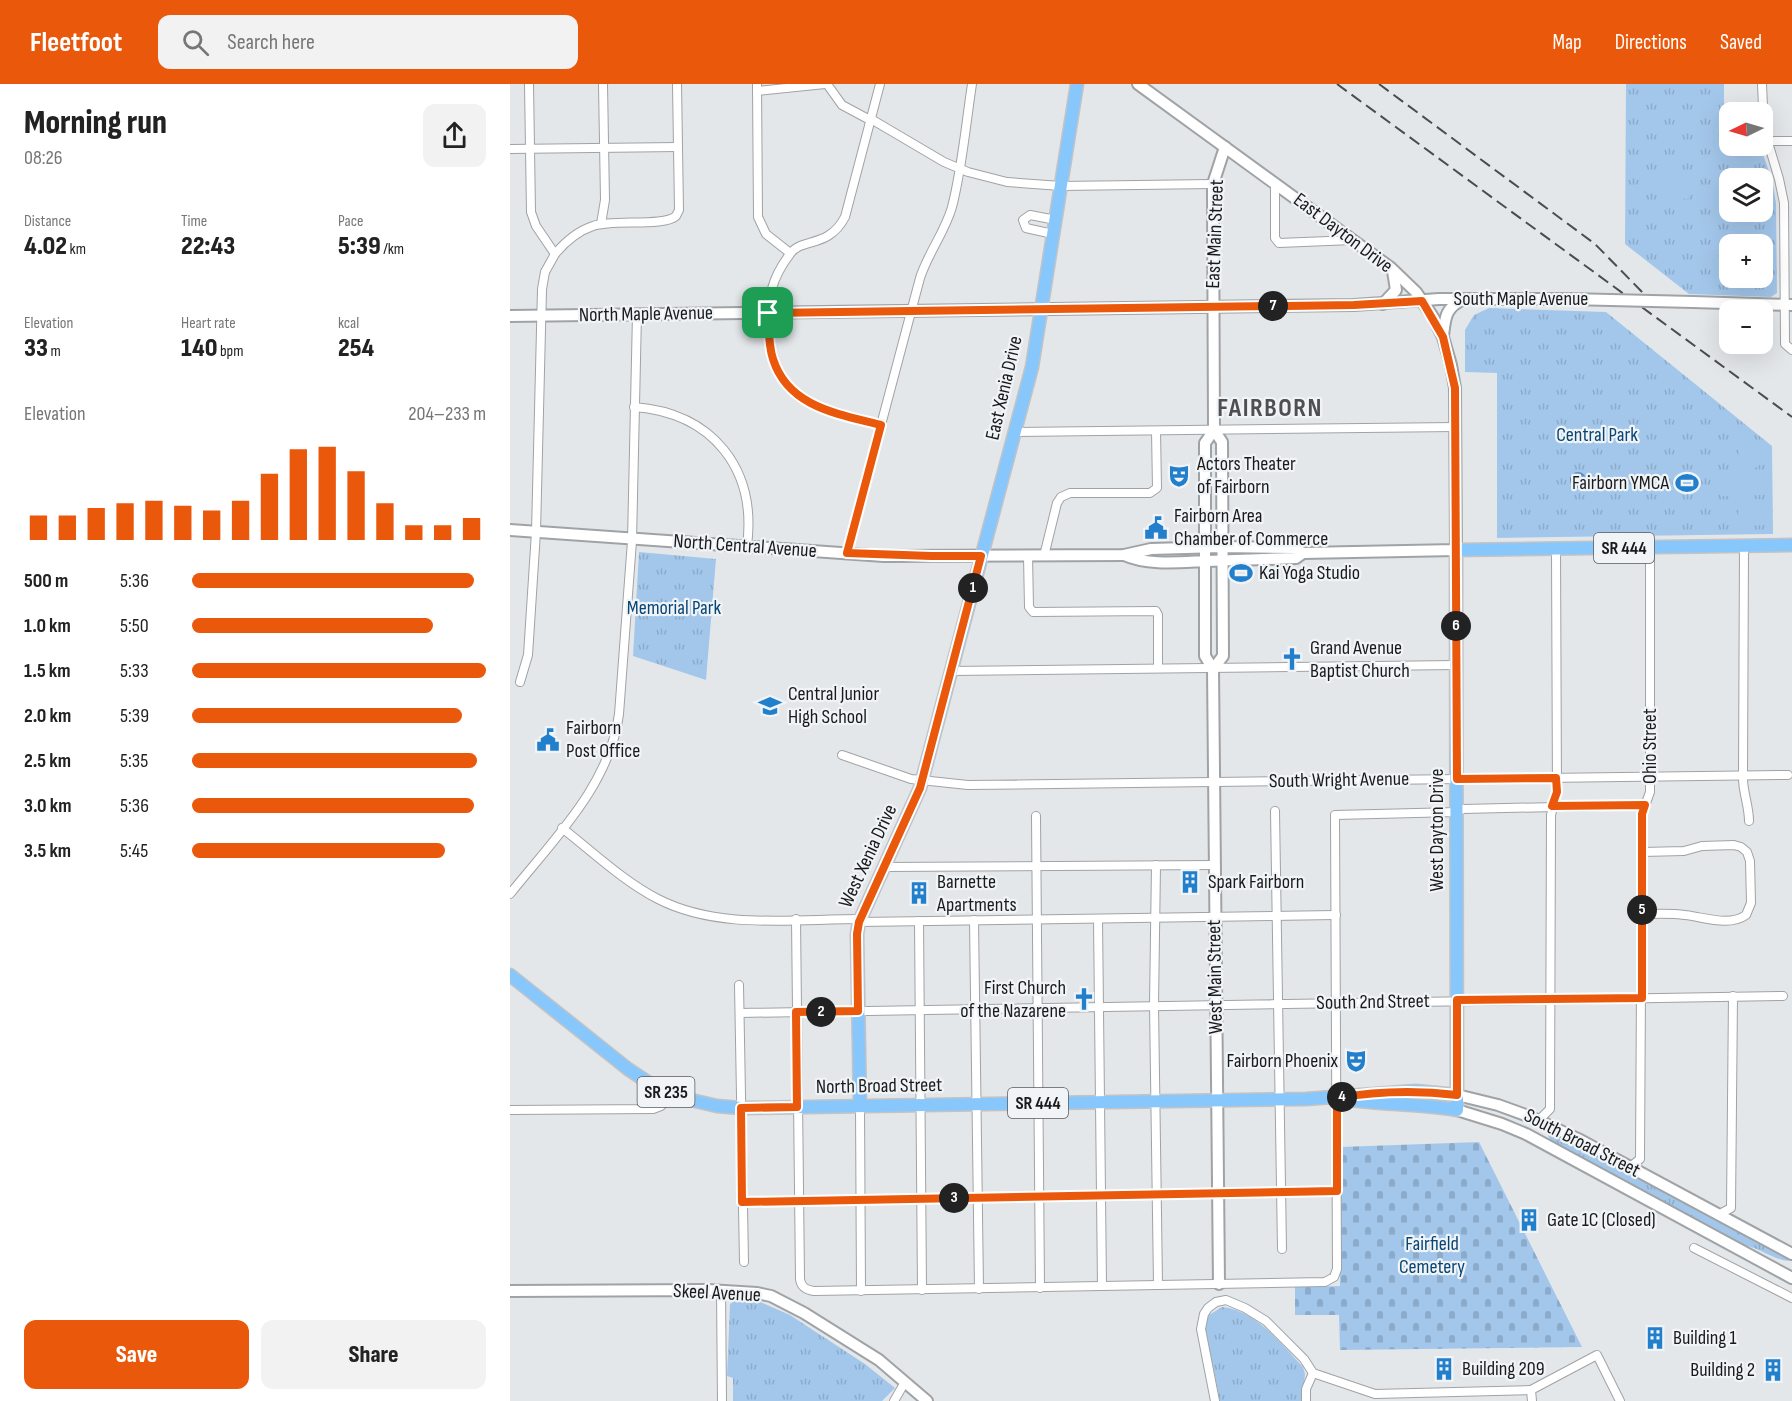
<!DOCTYPE html>
<meta charset="utf-8">
<style>
body{margin:0;font-family:"Sofia Sans Condensed",sans-serif;background:#f2f2f2;color:#222;height:100vh;display:flex;flex-direction:column;font-size:22px;white-space:nowrap}
*{box-sizing:border-box;margin:0}
p{font-size:20px;color:#767676}
.icon{flex:none;width:33px;height:33px;fill:none;stroke:currentColor;stroke-width:2;stroke-linecap:round;stroke-linejoin:round}
.map{position:relative;flex:1;overflow:hidden}
.side{display:flex;flex-direction:column;background:#fff;width:510px}
.side>*{flex:none}
.needle{width:39px;rotate:265deg}
.tools{position:absolute;left:1209px;top:18px;display:grid;gap:12px}
.tools a{display:grid;place-items:center;width:54px;height:54px;border-radius:12px;background:#fff;box-shadow:0 6px 24px #0002;font-size:30px}
.pin{position:absolute;display:grid;place-items:center;width:51px;height:51px;color:#fff;margin:-26px;border-radius:12px;box-shadow:0 3px 9px #0006}
.km{position:absolute;width:30px;height:30px;margin:-15px;border-radius:50%;background:#222;color:#fff;font-size:16px;line-height:30px;text-align:center}
.round{display:grid;place-items:center;flex:none;width:63px;height:63px;border-radius:12px;background:#f2f2f2}
.head{display:flex;align-items:center;justify-content:space-between;height:102px;padding:0 24px}
h1{font-size:33px;font-weight:800;line-height:45px}
.metrics{display:grid;grid-template-columns:repeat(3,1fr);gap:9px;height:102px;padding:6px 24px}
.metrics div{display:grid;align-content:center}
.metrics b{font-size:26px;font-weight:800}
.metrics small{font-size:16px;font-weight:400}
.metrics p{font-size:16px}
.chart{height:168px;padding:12px 24px}
.chart p{display:flex;justify-content:space-between}
.chart svg{width:100%;height:108px;margin-top:6px;stroke:#ea580c;stroke-width:6}
.primary-button{display:flex;gap:12px;margin-top:auto;padding:12px 24px}
.primary-button a{flex:1;height:69px;border-radius:12px;background:#ea580c;color:#fff;font-size:24px;font-weight:800;line-height:69px;text-align:center}
.primary-button a+a{background:#f2f2f2;color:#222}
ul{padding:0 24px;list-style:none;font-size:20px}
li{display:grid;grid-template-columns:96px 72px 1fr;align-items:center;height:45px}
li i{height:15px;border-radius:8px;background:#ea580c}
header{display:flex;align-items:center;gap:36px;box-sizing:border-box;height:84px;padding:0 30px;background:#ea580c;color:#fff}
header strong{font-size:28px}
nav{display:flex;gap:33px;margin-inline-start:auto;font-size:21px}
.search{width:420px;height:54px;background:#f2f2f2;display:flex;align-items:center;gap:15px;box-sizing:border-box;padding:0 21px;border-radius:12px;color:#767676;font-size:22px}
main{display:flex;flex:1;min-height:0}
.map>svg:first-child{display:block}
.grass{fill:url(#grass-tufts);fill-rule:evenodd}
.cemetery{fill:url(#cemetery-stones)}
.garden{fill:#a3c7eb}
.water{fill:url(#water-waves)}
.lines{fill:none;stroke-linecap:round;stroke-linejoin:round}
.street-casing{stroke:#a0a3a6;stroke-width:10}
.secondary-casing{stroke:#a0a3a6;stroke-width:14}
.primary-casing{stroke:#c3c3c4;stroke-width:15}
.street{stroke:#fff;stroke-width:8}
.secondary{stroke:#fff;stroke-width:10}
.primary{stroke:#88c7fc;stroke-width:12}
.rail{stroke:#4a4c4d;stroke-width:2;stroke-dasharray:12 6;stroke-linecap:butt}
.secondary-bridge-casing{stroke:#a0a3a6;stroke-width:14;stroke-linecap:butt}
.secondary-bridge{stroke:#fff;stroke-width:10}
.route-casing{stroke:#fff;stroke-width:12}
.route{stroke:#ea580c;stroke-width:8}
.labels{text-anchor:middle;dominant-baseline:central;stroke-width:4.5;stroke-linejoin:round;paint-order:stroke}
.shield{fill:#f1f4f7;stroke:#5a5b5d;stroke-width:1.5}
.shield-label{font-size:18px;font-weight:bold;fill:#191a1b}
.street-label{font-size:20px;fill:#191a1b;stroke:#f1f4f7}
.park-label{font-size:20px;fill:#074574;stroke:#f1f4f7}
.poi-label{font-size:20px;fill:#191a1b;stroke:#f1f4f7;text-anchor:start}
.district-label{font-size:26px;font-weight:bold;letter-spacing:1.5px;fill:#4d4f52;stroke:#f1f4f7}
</style>
<header>
<strong>Fleetfoot</strong>
<div class="search"><svg class="icon" aria-label="search" viewBox="0 0 24 24"><circle cx="10" cy="10" r="6"/><path d="M15 15l6 6"/></svg>Search here</div>
<nav><a>Map</a><a>Directions</a><a>Saved</a></nav>
</header>
<main>
<section class="side">
<div class="head"><div><h1>Morning run</h1><p>08:26</p></div><a class="round"><svg class="icon" aria-label="share" viewBox="0 0 24 24"><path d="M12 15V3M7 8l5-5 5 5M5 13v7h14v-7"/></svg></a></div>
<div class="metrics">
<div><p>Distance</p><b>4.02<small> km</small></b></div>
<div><p>Time</p><b>22:43</b></div>
<div><p>Pace</p><b>5:39<small> /km</small></b></div>
</div>
<div class="metrics">
<div><p>Elevation</p><b>33<small> m</small></b></div>
<div><p>Heart rate</p><b>140<small> bpm</small></b></div>
<div><p>kcal</p><b>254</b></div>
</div>
<div class="chart"><p><span>Elevation</span>204–233 m</p>
<svg viewBox="0 0 160 44" preserveAspectRatio="none"><path d="M5 44V34M15 44V34M25 44V31M35 44V29M45 44V28M55 44V30M65 44V32M75 44V28M85 44V17M95 44V7M105 44V6M115 44V16M125 44V29M135 44V38M145 44V38M155 44V35"/></svg>
</div>
<ul>
<li><b>500 m</b>5:36<i style="width:96%"></i></li>
<li><b>1.0 km</b>5:50<i style="width:82%"></i></li>
<li><b>1.5 km</b>5:33<i style="width:100%"></i></li>
<li><b>2.0 km</b>5:39<i style="width:92%"></i></li>
<li><b>2.5 km</b>5:35<i style="width:97%"></i></li>
<li><b>3.0 km</b>5:36<i style="width:96%"></i></li>
<li><b>3.5 km</b>5:45<i style="width:86%"></i></li>
</ul>
<div class="primary-button"><a>Save</a><a>Share</a></div>
</section>
<div class="map">
<svg width="1282" height="1317" viewBox="0 0 1282 1317">
<defs>
<pattern id="grass-tufts" width="24" height="20" patternUnits="userSpaceOnUse" patternTransform="scale(1.5)"><rect width="24" height="20" fill="#a3c7eb"/><path d="M3 7l-1-3M5 7V3M7 7l1-3M15 17l-1-3M17 17v-4M19 17l1-3" fill="none" stroke="#8caac9"/></pattern>
<pattern id="cemetery-stones" width="16" height="16" patternUnits="userSpaceOnUse" patternTransform="scale(1.5)"><rect width="16" height="16" fill="#a3c7eb"/><path d="M2 7V4a2 2 0 0 1 4 0v3zM10 15v-3a2 2 0 0 1 4 0v3z" fill="#8caac9"/></pattern>
<pattern id="water-waves" width="16" height="10" patternUnits="userSpaceOnUse" patternTransform="scale(1.5)"><rect width="16" height="10" fill="#5a8ec0"/><path d="M0 5q4-4 8 0t8 0" fill="none" stroke="#4a739b"/></pattern>
</defs>
<rect width="100%" height="100%" fill="#e4e7ea"/>
<g class="grass">
<path d="M1116 0H1214V25H1245V28H1220V62H1250L1262 96 1266 119 1267 209 1261 213 1179 210 1115 160ZM1220 94H1252V128H1220ZM1220 160H1252V194H1220Z"/>
<path d="M979 224 1096 228 1262 362 1263 450 987 454V289L955 288V246L964 231Z"/>
<path d="M129 468 206 475 196 596 123 572Z"/>
<path d="M1036 1047 1072 1066 1084 1069 1280 1174 1278 1177C1262 1175 1250 1164 1233 1161L1040 1056Z"/>
<path d="M226 1216 250 1218 280 1231 355 1280 385 1304 372 1317H223V1294L217 1292 220 1220Z"/>
<path d="M712 1223C746 1226 771 1260 793 1283L795 1290 792 1317H710L695 1242 699 1231Z"/>
</g>
<path class="cemetery" d="M969 1058 1072 1263 830 1266 829 1231H785V1203L830 1202 831 1063Z"/>
<g class="garden">
<path d="M1203 86H1226L1227 94H1220L1219 113H1204Z"/>
<path d="M1151 90 1180 93 1178 115 1149 112Z"/>
<path d="M1238 357 1256 373V377L1240 387 1227 378 1229 365Z"/>
<path d="M1256 389V411L1212 412V390Z"/>
<path d="M1235 414 1256 416 1257 439 1255 441 1233 442 1228 432 1229 418Z"/>
</g>
<circle class="water" cx="1068" cy="396" r="8"/>
<g class="lines">
<g class="street-casing">
<g id="street">
<path d="M247 0 248 133 256 150 280 169"/>
<path d="M317 0 332 21 360 36"/>
<path d="M370 0 335 133C318 165 292 153 280 170 261 195 258 213 259 243 262 320 309 325 371 341"/>
<path d="M1252 0 1254 45 1269 95 1274 119 1275 260 1282 266"/>
<path d="M247 7 315 0"/>
<path d="M361 35 434 78 458 88 497 98 551 102 703 100"/>
<path d="M1256 57H1282"/>
<path d="M0 65 168 63"/>
<path d="M765 99V154L769 159 843 156"/>
<path d="M91 140 95 116 93 0"/>
<path d="M543 150 516 144 513 136 520 131 546 136"/>
<path d="M45 170C55 158 68 147 83 142 103 135 154 143 166 132L169 126 167 0"/>
<path d="M124 323C203 329 247 385 237 462"/>
<path d="M504 348 946 343"/>
<path d="M1234 462 1233 694C1233 709 1239 722 1239 737"/>
<path d="M337 469 410 194C418 169 435 148 442 123 452 85 456 39 462 0"/>
<path d="M518 472 519 523 523 528 646 527 648 531V584"/>
<path d="M534 472 547 419 551 413 560 409H640L647 404 646 347"/>
<path d="M441 587 946 581"/>
<path d="M10 598 18 571 26 448 32 205 35 188 45 170 26 142 21 128 19 0"/>
<path d="M332 671 401 695 458 701 1278 691"/>
<path d="M765 727 772 1165"/>
<path d="M526 732 530 1204"/>
<path d="M52 744C83 768 113 797 148 815 208 846 284 835 350 835"/>
<path d="M1132 768 1174 767 1192 762 1224 761 1231 763 1237 768 1240 777 1241 819 1236 831C1219 843 1194 833 1175 831 1161 829 1146 830 1132 830"/>
<path d="M646 781 644 921 648 1201"/>
<path d="M375 783 704 781"/>
<path d="M0 810C43 756 100 701 109 630L122 457 127 230"/>
<path d="M286 835 290 1195C291 1203 296 1206 304 1207L815 1198 824 1193 827 1185 825 731 947 728 953 725 1135 721"/>
<path d="M588 835 592 1202"/>
<path d="M464 836 469 1205"/>
<path d="M409 837 412 1206"/>
<path d="M349 838 826 831"/>
<path d="M229 901 234 1178"/>
<path d="M230 929 1273 912"/>
<path d="M350 1022 351 1207"/>
<path d="M0 1026 143 1025 151 1022 163 1010"/>
<path d="M1029 1036 1040 1025 1041 731 1047 708 1046 464"/>
<path d="M1120 1083 1130 1075 1132 730 1140 708V463"/>
<path d="M233 1118 827 1107"/>
<path d="M1208 1131 1221 1124 1223 912"/>
<path d="M1184 1164 1282 1214"/>
<path d="M211 1206 212 1317"/>
<path d="M384 1317 395 1298"/>
<path d="M705 1317 691 1245 694 1230 698 1224 706 1218 716 1216 735 1224 756 1237 794 1275 803 1289 865 1310 1021 1306"/>
<path d="M796 1317V1305L803 1289"/>
<path d="M1022 1317 1021 1306 1087 1271 1110 1317"/>
</g>
</g>
<g class="secondary-casing">
<g id="secondary">
<path d="M1183 218 1282 221"/>
<path d="M873 220 886 206 883 187"/>
<path d="M0 232 844 221 929 215H1059"/>
<path d="M933 252C935 235 935 224 952 216"/>
<path d="M704 346 695 359V572L703 585 709 1200"/>
<path d="M0 446 374 472 614 471 641 465 711 463 785 464 793 469 946 466 945 304 941 281 933 253 923 233 906 208 881 184 628 0"/>
<path d="M614 471C638 482 671 478 697 477 727 476 757 475 786 474L793 469"/>
<path d="M703 585 713 572 712 358 704 346 703 100 715 63"/>
<path d="M947 1011 988 1021 1021 1033 1068 1055 1282 1170"/>
<path d="M947 1026 992 1040 1016 1050 1282 1194"/>
<path d="M0 1207 198 1206 247 1209 261 1212 294 1229 369 1276 417 1317"/>
</g>
</g>
<g class="primary-casing">
<g id="primary">
<path d="M0 891 118 985 139 999 181 1016 207 1022 231 1024 796 1015 906 1007 947 1011"/>
<path d="M827 1014C867 1021 907 1019 947 1026L946 466 1282 461"/>
<path d="M350 1022 347 850 349 838 410 704 522 283 567 0"/>
</g>
</g>
<use href="#street" class="street"/>
<use href="#secondary" class="secondary"/>
<use href="#primary" class="primary"/>
<g class="rail">
<path d="M827 0 1282 333"/>
<path d="M869 0 1085 160 1137 213"/>
</g>
<g class="secondary-bridge-casing">
<path id="secondary-bridge" d="M1059 215 1183 218"/>
</g>
<use href="#secondary-bridge" class="secondary-bridge"/>
</g>
<g class="lines">
<g class="route-casing">
<path id="route" d="M912 217 933 253 945 304 947 695 1046 694 1047 708 1042 722 1135 721 1132 730V914L947 916V1011C905 1006 868 1007 827 1014V1107L232 1118 231 1024 287 1023 286 928 348 927 347 850 349 838 410 704 471 472H421L337 469 371 341C328 330 278 323 263 275 258 260 259 244 258 229L844 221Z"/>
</g>
<use href="#route" class="route"/>
</g>
<defs>
<g id="theatre-bare" transform="scale(1.8)"><path d="M-5-5.5Q0-4 5-5.5V0Q5 5 0 6Q-5 5-5 0ZM-3.3-2.5H-1v1.5H-3.3ZM1-2.5H3.3v1.5H1ZM-2.8 1Q0 5.5 2.8 1Z" fill="#227fcc" stroke="#f1f4f7" stroke-width="2.5" paint-order="stroke"/></g>
<g id="stadium-bare" transform="scale(1.8)"><path d="M0-5a6.5 5 0 1 0 0 10a6.5 5 0 1 0 0-10ZM-3.5-1.8h7v3.6h-7Z" fill="#227fcc" stroke="#f1f4f7" stroke-width="2.5" paint-order="stroke"/></g>
<g id="civic-bare" transform="scale(1.8)"><path d="M-.6-6.5H3V-4.5H.6V-3L4-1V1h2V6H-6V1h2V-1L-.6-3ZM-1.2 2.5V6h2.4V2.5Z" fill="#227fcc" stroke="#f1f4f7" stroke-width="2.5" paint-order="stroke"/></g>
<g id="church-bare" transform="scale(1.8)"><path d="M-1.2-6h2.4v3.5h3.3v2.4h-3.3V6h-2.4V-.1h-3.3v-2.4h3.3Z" fill="#227fcc" stroke="#f1f4f7" stroke-width="2.5" paint-order="stroke"/></g>
<g id="school-bare" transform="scale(1.8)"><path d="M0-5L7-2L0 1L-7-2ZM-4 1L0 2.5L4 1V4Q0 6-4 4Z" fill="#227fcc" stroke="#f1f4f7" stroke-width="2.5" paint-order="stroke"/></g>
<g id="building-bare" transform="scale(1.8)"><path d="M-4-6H4V6H1V3H-1V6H-4ZM-2.5-4.3h1.7v1.8h-1.7ZM.8-4.3h1.7v1.8H.8ZM-2.5-1h1.7V.8h-1.7ZM.8-1h1.7V.8H.8Z" fill="#227fcc" stroke="#f1f4f7" stroke-width="2.5" paint-order="stroke"/></g>
</defs>
<g fill-rule="evenodd">
<use href="#theatre-bare" x="669" y="392"/>
<use href="#stadium-bare" x="1177" y="399"/>
<use href="#civic-bare" x="646" y="444"/>
<use href="#stadium-bare" x="731" y="489"/>
<use href="#church-bare" x="782" y="575"/>
<use href="#school-bare" x="260" y="622"/>
<use href="#civic-bare" x="38" y="656"/>
<use href="#building-bare" x="680" y="798"/>
<use href="#building-bare" x="409" y="809"/>
<use href="#church-bare" x="574" y="915"/>
<use href="#theatre-bare" x="846" y="977"/>
<use href="#building-bare" x="1019" y="1136"/>
<use href="#building-bare" x="1145" y="1254"/>
<use href="#building-bare" x="934" y="1285"/>
<use href="#building-bare" x="1263" y="1286"/>
</g>
<g class="labels">
<g class="shield">
<rect x="1084" y="449" width="60" height="30" rx="4.5"/>
<rect x="127.5" y="993" width="57" height="30" rx="4.5"/>
<rect x="498" y="1004" width="60" height="30" rx="4.5"/>
</g>
<g class="shield-label">
<text x="1114" y="464">SR 444</text>
<text x="156" y="1008">SR 235</text>
<text x="528" y="1019">SR 444</text>
</g>
<g class="street-label">
<text transform="translate(833 149) rotate(37)">East Dayton Drive</text>
<text transform="translate(705 150) rotate(-88)">East Main Street</text>
<text x="1011" y="215">South Maple Avenue</text>
<text transform="translate(136 230) rotate(-1)">North Maple Avenue</text>
<text transform="translate(494 304) rotate(-77)">East Xenia Drive</text>
<text transform="translate(235 462) rotate(4)">North Central Avenue</text>
<text transform="translate(1140 662) rotate(-90)">Ohio Street</text>
<text transform="translate(829 696) rotate(-1)">South Wright Avenue</text>
<text transform="translate(927 746) rotate(-90)">West Dayton Drive</text>
<text transform="translate(358 772) rotate(-65)">West Xenia Drive</text>
<text transform="translate(705 893) rotate(-91)">West Main Street</text>
<text transform="translate(863 918) rotate(-1)">South 2nd Street</text>
<text transform="translate(369 1002) rotate(-1)">North Broad Street</text>
<text transform="translate(1072 1059) rotate(27)">South Broad Street</text>
<text transform="translate(207 1209) rotate(3)">Skeel Avenue</text>
</g>
<g class="park-label">
<text x="1087" y="351">Central Park</text>
<text x="164" y="524">Memorial Park</text>
<text x="922" y="1160">Fairfield<tspan x="922" dy="23">Cemetery</tspan></text>
</g>
<g class="poi-label">
<text x="687" y="380">Actors Theater<tspan x="687" dy="23">of Fairborn</tspan></text>
<text x="1159" y="399" text-anchor="end">Fairborn YMCA</text>
<text x="664" y="432">Fairborn Area<tspan x="664" dy="23">Chamber of Commerce</tspan></text>
<text x="749" y="489">Kai Yoga Studio</text>
<text x="800" y="564">Grand Avenue<tspan x="800" dy="23">Baptist Church</tspan></text>
<text x="278" y="610">Central Junior<tspan x="278" dy="23">High School</tspan></text>
<text x="56" y="644">Fairborn<tspan x="56" dy="23">Post Office</tspan></text>
<text x="427" y="798">Barnette<tspan x="427" dy="23">Apartments</tspan></text>
<text x="698" y="798">Spark Fairborn</text>
<text x="556" y="904" text-anchor="end">First Church<tspan x="556" dy="23">of the Nazarene</tspan></text>
<text x="828" y="977" text-anchor="end">Fairborn Phoenix</text>
<text x="1037" y="1136">Gate 1C (Closed)</text>
<text x="1163" y="1254">Building 1</text>
<text x="952" y="1285">Building 209</text>
<text x="1245" y="1286" text-anchor="end">Building 2</text>
</g>
<g class="district-label">
<text x="760" y="324">FAIRBORN</text>
</g>
</g>
</svg>
<div class="tools">
<a><svg class="needle" viewBox="-14 -14 28 28"><path d="M0-13l5 13h-10z" fill="#e53935"/><path d="M0 13l5-13h-10z" fill="#767676"/></svg></a>
<a><svg class="icon" aria-label="layers" viewBox="0 0 24 24"><path d="M12 4l9 5-9 5-9-5zM3 14l9 5 9-5"/></svg></a>
<a>+</a>
<a>−</a>
</div>
<div class="pin" style="left:258px;top:229px;background:#1e9e55"><svg class="icon" aria-label="arrive" viewBox="0 0 24 24"><path d="M6 21V4h12l-3 4 3 4H6"/></svg></div>
<b class="km" style="left:463px;top:504px">1</b>
<b class="km" style="left:311px;top:928px">2</b>
<b class="km" style="left:444px;top:1114px">3</b>
<b class="km" style="left:832px;top:1013px">4</b>
<b class="km" style="left:1132px;top:826px">5</b>
<b class="km" style="left:946px;top:542px">6</b>
<b class="km" style="left:763px;top:222px">7</b>
</div>
</main>
